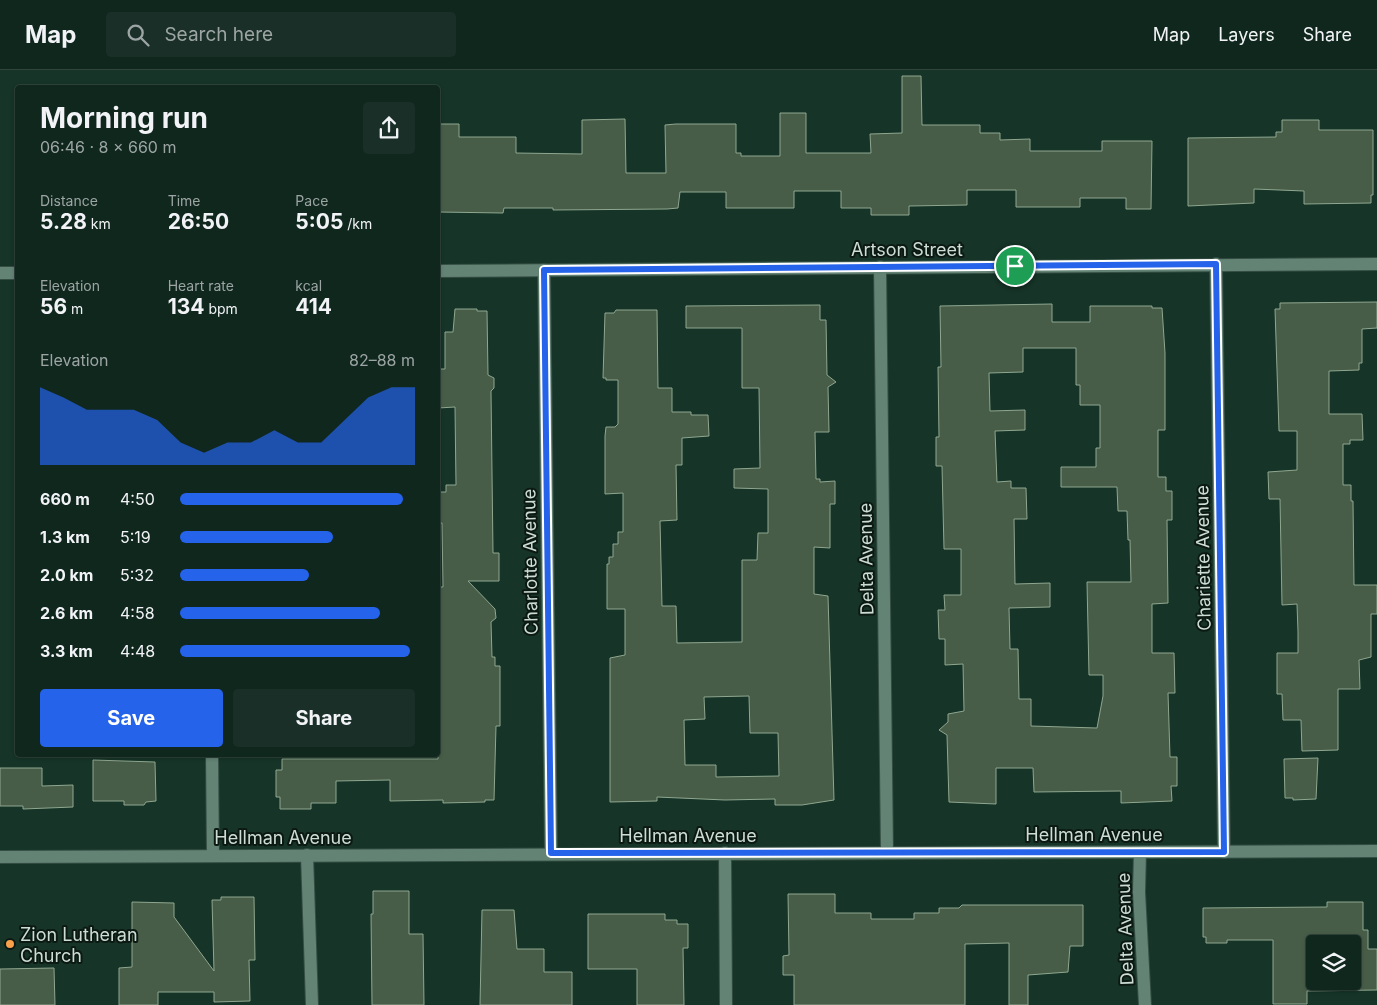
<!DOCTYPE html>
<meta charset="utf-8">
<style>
body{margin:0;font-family:Inter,sans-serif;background:#192f27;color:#f1f3f6;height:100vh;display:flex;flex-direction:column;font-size:19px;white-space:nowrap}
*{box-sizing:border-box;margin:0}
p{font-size:16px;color:#9ca5a4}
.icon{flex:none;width:28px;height:28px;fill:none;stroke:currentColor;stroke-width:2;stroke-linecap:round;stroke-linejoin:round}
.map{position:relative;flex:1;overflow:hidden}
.side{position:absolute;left:15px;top:15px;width:425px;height:672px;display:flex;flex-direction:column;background:#10271e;border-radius:5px;box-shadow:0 1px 4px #0004,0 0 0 1px #30443c}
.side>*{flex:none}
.buttons{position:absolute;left:1306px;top:865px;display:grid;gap:10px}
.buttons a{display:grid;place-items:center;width:55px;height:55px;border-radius:5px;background:#10271e;box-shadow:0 1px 4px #0004,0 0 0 1px #30443c;font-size:25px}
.pin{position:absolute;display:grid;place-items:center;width:42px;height:42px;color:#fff;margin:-21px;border:2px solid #fff;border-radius:50%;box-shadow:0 1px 5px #0007}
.round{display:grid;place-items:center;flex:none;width:52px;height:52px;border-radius:5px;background:#192f27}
.head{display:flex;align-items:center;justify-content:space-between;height:85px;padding:0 25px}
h1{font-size:28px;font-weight:700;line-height:38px}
.figures{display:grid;grid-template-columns:repeat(3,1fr);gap:8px;height:85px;padding:5px 25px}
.figures div{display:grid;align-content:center}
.figures b{font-size:21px;font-weight:700}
.figures small{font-size:14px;font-weight:400}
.figures p{font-size:14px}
.chart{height:140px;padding:10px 25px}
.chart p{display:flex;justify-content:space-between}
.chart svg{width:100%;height:90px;margin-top:5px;fill:#2563eb;opacity:.7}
.action{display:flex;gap:10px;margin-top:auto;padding:10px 25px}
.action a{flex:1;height:58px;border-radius:5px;background:#2563eb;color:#fff;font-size:20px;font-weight:700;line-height:58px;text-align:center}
.action a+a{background:#192f27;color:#f1f3f6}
ul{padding:0 25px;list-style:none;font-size:16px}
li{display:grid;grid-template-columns:80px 60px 1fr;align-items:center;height:38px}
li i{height:12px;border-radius:6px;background:#2563eb}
header{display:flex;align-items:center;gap:30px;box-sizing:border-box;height:70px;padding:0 25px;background:#10271e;border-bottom:1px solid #30443c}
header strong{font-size:24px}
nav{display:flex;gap:28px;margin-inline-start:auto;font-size:18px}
.search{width:350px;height:45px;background:#192f27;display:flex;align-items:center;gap:12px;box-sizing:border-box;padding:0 18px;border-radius:5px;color:#9ca5a4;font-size:19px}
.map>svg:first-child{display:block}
.building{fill:#485d48;stroke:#8fa78f;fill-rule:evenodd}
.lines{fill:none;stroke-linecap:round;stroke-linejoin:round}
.minor-casing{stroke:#354e44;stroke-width:14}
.minor{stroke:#638375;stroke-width:12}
.route-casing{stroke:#fff;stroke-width:10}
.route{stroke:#2563eb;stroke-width:6}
.poi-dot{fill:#f8a04b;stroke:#0c1913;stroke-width:2}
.labels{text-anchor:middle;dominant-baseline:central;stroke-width:4;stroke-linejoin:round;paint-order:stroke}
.street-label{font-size:18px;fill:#ccddd5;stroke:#0c1913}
.poi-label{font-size:18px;fill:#ccddd5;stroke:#0c1913;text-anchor:start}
</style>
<header>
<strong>Map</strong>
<div class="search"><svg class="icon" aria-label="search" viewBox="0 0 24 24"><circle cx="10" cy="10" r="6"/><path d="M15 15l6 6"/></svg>Search here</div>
<nav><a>Map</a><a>Layers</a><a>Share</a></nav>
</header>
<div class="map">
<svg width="1377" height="935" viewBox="0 0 1377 935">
<rect width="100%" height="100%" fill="#163428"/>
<g class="building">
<path d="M902 6H921L922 55H980V63H1000V70L1030 69V81H1102V71H1152L1151 139H1126V128H1080V137H1016V120H967V135L909 136V145H871V138H841V121H794V138H726V122H680L678 138 667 139 553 140V138H504L503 143 438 142 439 54H459V67H516V83L582 84V50L625 49 626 103H666L665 55 676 54H736V83H741V86H780V43H806V83H871L870 64 902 63Z"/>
<path d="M1282 50H1319V60H1373V125H1371V133L1304 134V121L1254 119V133L1188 136V68L1276 67V62H1282Z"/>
<path d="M1377 232V258L1362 259V293H1359V300L1329 301V344H1362L1363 370H1350V374H1343V415H1351V431H1353L1354 515H1377V544H1371V587L1359 590 1360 619H1338V680L1302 681 1301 650H1283L1282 624H1277V583H1298V562L1297 534 1282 535 1280 429H1269L1268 402 1297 400V361H1279L1275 239H1280V233Z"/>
<path d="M1052 234V252H1090V236H1152V238H1162L1165 283V360H1158V407H1166V421H1172V450H1167L1168 533 1152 534V583H1174L1175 623H1168L1170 687H1177V716H1171L1172 731 1121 733V721L1034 722 1033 698H996V734L949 732 947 665 939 660 948 652V644L964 641 963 594 945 595V569H939L938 540H945L944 525H961V479H944L942 396H936V367H939L938 297H941L940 236ZM1023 278H1076V315H1080V335H1100V378H1096V397H1061V417H1117L1118 441H1127L1128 470H1130L1131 512H1087L1089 605H1103V626L1097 658 1031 656V629H1019L1018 579H1010L1009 538 1050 537V513L1015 514 1014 449H1027L1026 418H1011V411L997 412 995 361 1025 360V340L990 341 989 303 1023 302Z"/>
<path d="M820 235V250H826L827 305 836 312 828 317 829 362H815L816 409H820V412L835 411V434H830V478L814 477V524L828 526 834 730 802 735H775V729L725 730 657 727V731L610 732V588L625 585V539H607V494H609V487H613V474H618V462H623V423L605 424V366L606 357H615L618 354V310H606V308H603L605 243H614L616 240H657L658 318H672V342H691V345H708L709 366 682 368V395H676L677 450 660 451 662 536H676L677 573 742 572V490H757L758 463H768V419L734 418V399L760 398 759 318H742V258H686V236ZM749 626 750 663H778L779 706 716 707V695H685L684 650 705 649 704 627Z"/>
<path d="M455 239H477V241H487L488 305 494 308V318L491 321 493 483H499V511H468L495 539 496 548 491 552 492 587H495V596H500V656H496L494 730H485V732L443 733V730L390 731V710L336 711V733H311V739H280V727H276V700H282V689H438V517H443L442 453H438V422H446V415H456L455 337 438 338V299H445V262H453Z"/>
<path d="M1318 688 1316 729 1293 730V728H1285L1284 689Z"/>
<path d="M93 690 155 692 156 731 146 732 144 735H124V731H93Z"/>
<path d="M0 698H42V716L73 715V737L23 739V736H0Z"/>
<path d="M373 821H409V864H423L424 935H372L371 844H373Z"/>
<path d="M788 824H835V843H871V849H914V843H939V838H959L962 835H1083V876H1070L1068 902 1028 905V935H1009V873L965 874V935H794V905H783V886L789 885Z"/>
<path d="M221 827H254L255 890H249L250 931 214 932V922H158V935H119V898L132 897V832L174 833V847L214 901 212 830H221Z"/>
<path d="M1327 832H1363V860H1368V879H1377V920L1307 921V934H1273V870H1227V873H1206V867H1203V838L1327 837ZM1315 874H1352V911H1315Z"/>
<path d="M482 840H514L517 879H544V902H572V935H480Z"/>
<path d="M588 844H665V850H677V854H688V878H683L684 935H637V899H588Z"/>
<path d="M54 898 55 935H0V899Z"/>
</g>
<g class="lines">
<g class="minor-casing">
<g id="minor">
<path d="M1216 194 1224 782"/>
<path d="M880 197 887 782"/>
<path d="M544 200 551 783"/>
<path d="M438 201 1377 194"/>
<path d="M0 203H18"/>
<path d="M212 685 213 785"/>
<path d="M1140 782 1139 822 1145 935"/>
<path d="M725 783 726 935"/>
<path d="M307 785 312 935"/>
<path d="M0 787 1377 781"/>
</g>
</g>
<use href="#minor" class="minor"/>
</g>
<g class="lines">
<g class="route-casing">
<path id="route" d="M1216 194 1224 782 551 783 544 200Z"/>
</g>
<use href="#route" class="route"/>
</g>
<circle class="poi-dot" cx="10" cy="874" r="5"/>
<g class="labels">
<g class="street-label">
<text x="907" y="179">Artson Street</text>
<text transform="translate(1203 488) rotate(-91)">Chariette Avenue</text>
<text transform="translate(866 489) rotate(-91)">Delta Avenue</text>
<text transform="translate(530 492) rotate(-91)">Charlotte Avenue</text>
<text x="1094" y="764">Hellman Avenue</text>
<text x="688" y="765">Hellman Avenue</text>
<text x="283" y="767">Hellman Avenue</text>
<text transform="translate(1125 859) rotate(-92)">Delta Avenue</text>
</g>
<g class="poi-label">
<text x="20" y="864">Zion Lutheran<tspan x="20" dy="21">Church</tspan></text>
</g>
</g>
</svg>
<div class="buttons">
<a><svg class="icon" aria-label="layers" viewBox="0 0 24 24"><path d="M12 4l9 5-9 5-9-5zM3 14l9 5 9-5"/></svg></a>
</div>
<div class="pin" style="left:1015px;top:196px;background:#1e9e55"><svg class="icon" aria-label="arrive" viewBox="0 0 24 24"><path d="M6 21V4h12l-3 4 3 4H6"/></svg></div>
<section class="side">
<div class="head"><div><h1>Morning run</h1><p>06:46 · 8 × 660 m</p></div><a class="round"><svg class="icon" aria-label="share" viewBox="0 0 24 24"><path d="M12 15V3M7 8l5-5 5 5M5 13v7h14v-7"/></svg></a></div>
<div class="figures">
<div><p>Distance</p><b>5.28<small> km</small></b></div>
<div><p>Time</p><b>26:50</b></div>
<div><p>Pace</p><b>5:05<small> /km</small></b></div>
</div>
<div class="figures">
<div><p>Elevation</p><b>56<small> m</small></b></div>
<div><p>Heart rate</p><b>134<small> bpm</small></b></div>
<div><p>kcal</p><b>414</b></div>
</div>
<div class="chart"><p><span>Elevation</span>82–88 m</p>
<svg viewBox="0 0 160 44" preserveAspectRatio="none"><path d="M0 44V6L10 11L20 17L30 17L40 17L50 22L60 33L70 38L80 33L90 33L100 27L110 33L120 33L130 22L140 11L150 6L160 6V44z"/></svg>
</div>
<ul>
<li><b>660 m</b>4:50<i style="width:95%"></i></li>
<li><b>1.3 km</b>5:19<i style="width:65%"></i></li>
<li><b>2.0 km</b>5:32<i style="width:55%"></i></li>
<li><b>2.6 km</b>4:58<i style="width:85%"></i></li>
<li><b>3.3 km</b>4:48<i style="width:98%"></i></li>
</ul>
<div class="action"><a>Save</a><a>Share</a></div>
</section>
</div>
